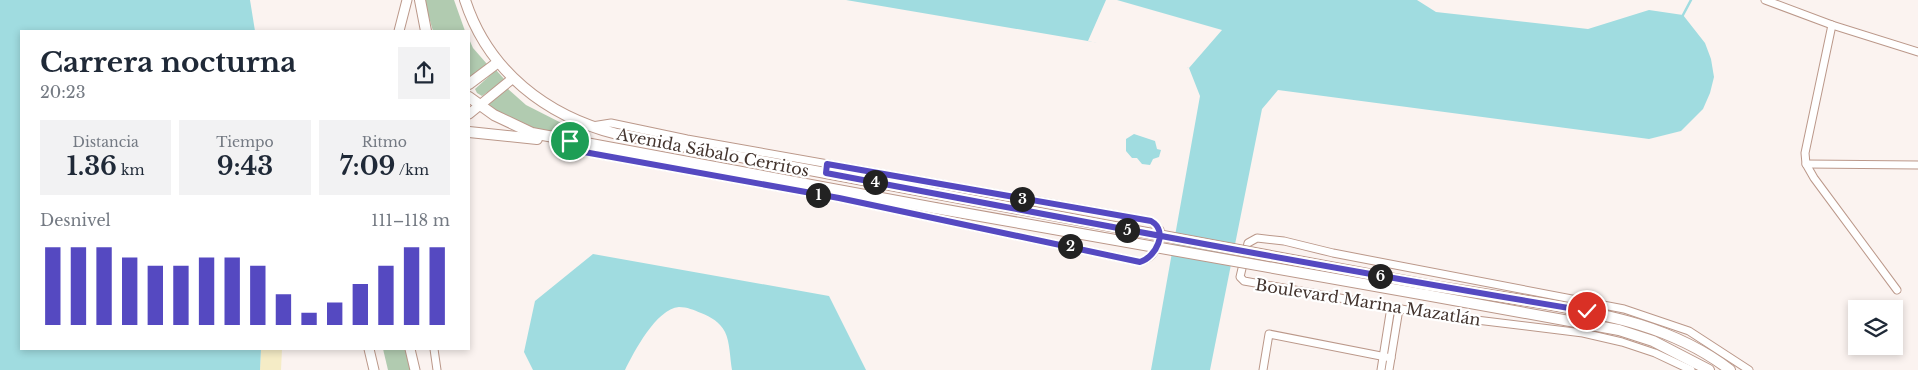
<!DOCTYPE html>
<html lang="es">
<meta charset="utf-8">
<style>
body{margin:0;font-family:"Libre Baskerville",serif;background:#f2f2f3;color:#1f2937;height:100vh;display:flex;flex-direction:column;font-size:19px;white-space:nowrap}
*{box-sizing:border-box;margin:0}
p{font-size:16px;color:#747a83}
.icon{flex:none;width:28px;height:28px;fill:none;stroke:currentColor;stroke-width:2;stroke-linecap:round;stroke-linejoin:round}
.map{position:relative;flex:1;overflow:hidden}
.drawer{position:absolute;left:20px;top:30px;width:450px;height:320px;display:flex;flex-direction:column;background:#fff;border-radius:0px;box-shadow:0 2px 8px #0003}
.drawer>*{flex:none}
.controls{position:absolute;left:1848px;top:300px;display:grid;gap:10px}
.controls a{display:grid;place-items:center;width:55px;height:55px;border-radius:0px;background:#fff;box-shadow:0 2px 8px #0003;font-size:25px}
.pin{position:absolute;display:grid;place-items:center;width:42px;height:42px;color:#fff;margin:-21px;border:2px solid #fff;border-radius:50%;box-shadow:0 1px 5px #0007}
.km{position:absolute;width:25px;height:25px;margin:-12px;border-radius:50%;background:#222;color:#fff;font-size:14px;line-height:25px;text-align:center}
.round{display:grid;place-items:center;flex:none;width:52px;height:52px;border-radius:0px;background:#f2f2f3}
.head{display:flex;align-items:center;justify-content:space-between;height:85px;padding:0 20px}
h1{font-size:28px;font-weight:700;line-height:38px}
.metrics{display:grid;grid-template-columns:repeat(3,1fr);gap:8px;height:85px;padding:5px 20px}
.metrics div{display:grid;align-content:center;border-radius:0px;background:#f2f2f3;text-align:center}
.metrics b{font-size:25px;font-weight:700}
.metrics small{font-size:14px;font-weight:400}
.metrics p{font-size:14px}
.chart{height:140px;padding:10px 20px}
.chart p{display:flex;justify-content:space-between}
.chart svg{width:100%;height:90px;margin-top:5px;stroke:#5549c1;stroke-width:6}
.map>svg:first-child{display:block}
.green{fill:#b1cbb0}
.sand{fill:#f5ecc6}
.water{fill:#a0dce0}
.pier{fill:#fbf3f0}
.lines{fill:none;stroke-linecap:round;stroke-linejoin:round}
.stream{stroke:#a0dce0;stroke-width:2.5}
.minor-casing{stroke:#bb988a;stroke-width:9}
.tertiary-casing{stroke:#bb988a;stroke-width:11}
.secondary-casing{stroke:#bb988a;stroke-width:12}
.minor{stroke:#fff;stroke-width:7}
.tertiary{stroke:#fff;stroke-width:9}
.secondary{stroke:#fff;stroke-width:10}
.secondary-bridge-casing{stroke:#bb988a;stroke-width:12;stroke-linecap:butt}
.secondary-bridge{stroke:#fff;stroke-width:10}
.route-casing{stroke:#fff;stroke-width:10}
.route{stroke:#5549c1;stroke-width:6}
.labels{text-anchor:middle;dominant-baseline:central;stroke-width:4.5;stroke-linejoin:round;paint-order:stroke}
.street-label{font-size:16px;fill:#44352f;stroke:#fff}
</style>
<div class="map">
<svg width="1918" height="370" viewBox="0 0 1918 370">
<rect width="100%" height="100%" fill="#fbf3f0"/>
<g class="green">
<path d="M424 0H454L465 31H433Z"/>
<path d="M469 39 473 48 487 64 469 78Z"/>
<path d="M496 70 505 80 482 96 477 93 475 89Z"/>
<path d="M507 88 526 105 589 137V140L528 129 486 106Z"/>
<path d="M383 349H406L412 370H388Z"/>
</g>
<path class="sand" d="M261 349H282L281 370H260Z"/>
<g class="water">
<path d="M0 0H250L255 31H21V349H261L260 370H0Z"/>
<path d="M846 0H1417L1436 12 1588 29 1649 10 1683 15 1705 43 1711 59 1714 77 1710 93 1703 109 1681 131 1649 139 1278 90 1262 109 1210 370H1151L1200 96 1189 68 1165 57 1117 46Z"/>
<path d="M1134 134 1155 141 1157 149 1161 150 1159 157 1153 159 1150 165 1142 164 1137 158H1132L1126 151V139Z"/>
<path d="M593 254 829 296 866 370H732C730 359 730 342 725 332 720 322 711 317 701 313 694 310 687 307 679 307 656 309 634 352 625 370H533L524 352 535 301Z"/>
</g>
<path class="pier" d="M1106 0H1117L1222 30 1189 68 1180 66 1164 59 1088 41Z"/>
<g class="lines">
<path class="stream" d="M1683 15 1691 0"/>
<g class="minor-casing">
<g id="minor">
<path d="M1765 0 1832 25 1918 52"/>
<path d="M1832 25 1805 153 1806 164 1814 178 1897 290"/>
<path d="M570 141 575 148 584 152 839 198 1140 262C1155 257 1160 245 1160 230L1151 221 687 139 611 123 592 126"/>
<path d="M1806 164 1918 165"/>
<path d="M434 349 437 370"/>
<path d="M1263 370 1269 334 1391 358"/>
<path d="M1381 370 1391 307"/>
<path d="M1389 370 1399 309"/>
<path d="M1691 370 1655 353 1622 342 1583 333 1435 315 1244 281 1240 277 1248 243 1257 238 1284 241 1333 253 1624 309 1689 331 1749 370"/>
</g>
</g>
<g class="tertiary-casing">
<g id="tertiary">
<path d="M399 31 407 0"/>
<path d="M469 114 512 79"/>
<path d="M369 349 374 370"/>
<path d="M410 349 415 370"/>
</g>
</g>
<g class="secondary-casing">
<g id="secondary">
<path d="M420 0 426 31"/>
<path d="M465 0C488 71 546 116 617 134L938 194"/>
<path d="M469 84 497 63"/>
<path d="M469 97 494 115 532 133 935 208"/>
<path d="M469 132 537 139"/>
<path d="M1427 285C1465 291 1503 297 1541 303 1609 315 1674 327 1730 370"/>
<path d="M1426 295 1619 330 1653 341 1709 370"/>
<path d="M1587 311 1589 301"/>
</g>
</g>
<use href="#minor" class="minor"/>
<use href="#tertiary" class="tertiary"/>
<use href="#secondary" class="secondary"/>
<g class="secondary-bridge-casing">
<g id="secondary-bridge">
<path d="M938 194 1427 285"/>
<path d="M935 208 1426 295"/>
</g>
</g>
<use href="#secondary-bridge" class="secondary-bridge"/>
</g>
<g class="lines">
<g class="route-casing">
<path id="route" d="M570 141 576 148 584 152 839 198 1140 262C1156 257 1169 231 1151 221L827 164 826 173C1079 221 1332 269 1587 311"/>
</g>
<use href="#route" class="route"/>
</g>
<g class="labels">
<g class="street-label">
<text transform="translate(713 152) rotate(11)">Avenida Sábalo Cerritos</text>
<text transform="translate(1368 302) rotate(9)">Boulevard Marina Mazatlán</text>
</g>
</g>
</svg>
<div class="controls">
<a><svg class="icon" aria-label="layers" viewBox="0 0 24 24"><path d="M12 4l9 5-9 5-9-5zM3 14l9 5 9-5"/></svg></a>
</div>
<div class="pin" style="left:570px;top:141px;background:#1e9e55"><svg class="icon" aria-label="arrive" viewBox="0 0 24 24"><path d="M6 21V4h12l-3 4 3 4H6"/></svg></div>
<div class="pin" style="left:1587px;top:311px;background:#d93025"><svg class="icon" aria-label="check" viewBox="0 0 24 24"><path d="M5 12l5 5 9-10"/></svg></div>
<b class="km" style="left:818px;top:195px">1</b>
<b class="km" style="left:1070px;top:246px">2</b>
<b class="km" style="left:1022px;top:199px">3</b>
<b class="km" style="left:875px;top:182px">4</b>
<b class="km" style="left:1127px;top:230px">5</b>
<b class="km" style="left:1380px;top:276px">6</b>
<section class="drawer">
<div class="head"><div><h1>Carrera nocturna</h1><p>20:23</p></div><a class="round"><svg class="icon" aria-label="share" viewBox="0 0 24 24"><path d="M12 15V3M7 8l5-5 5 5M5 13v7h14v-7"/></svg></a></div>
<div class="metrics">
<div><p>Distancia</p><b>1.36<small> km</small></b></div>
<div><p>Tiempo</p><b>9:43</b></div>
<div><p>Ritmo</p><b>7:09<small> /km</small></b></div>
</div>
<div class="chart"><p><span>Desnivel</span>111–118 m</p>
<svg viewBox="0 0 160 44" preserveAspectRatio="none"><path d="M5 44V6M15 44V6M25 44V6M35 44V11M45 44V15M55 44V15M65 44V11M75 44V11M85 44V15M95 44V29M105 44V38M115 44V33M125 44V24M135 44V15M145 44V6M155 44V6"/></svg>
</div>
</section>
</div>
